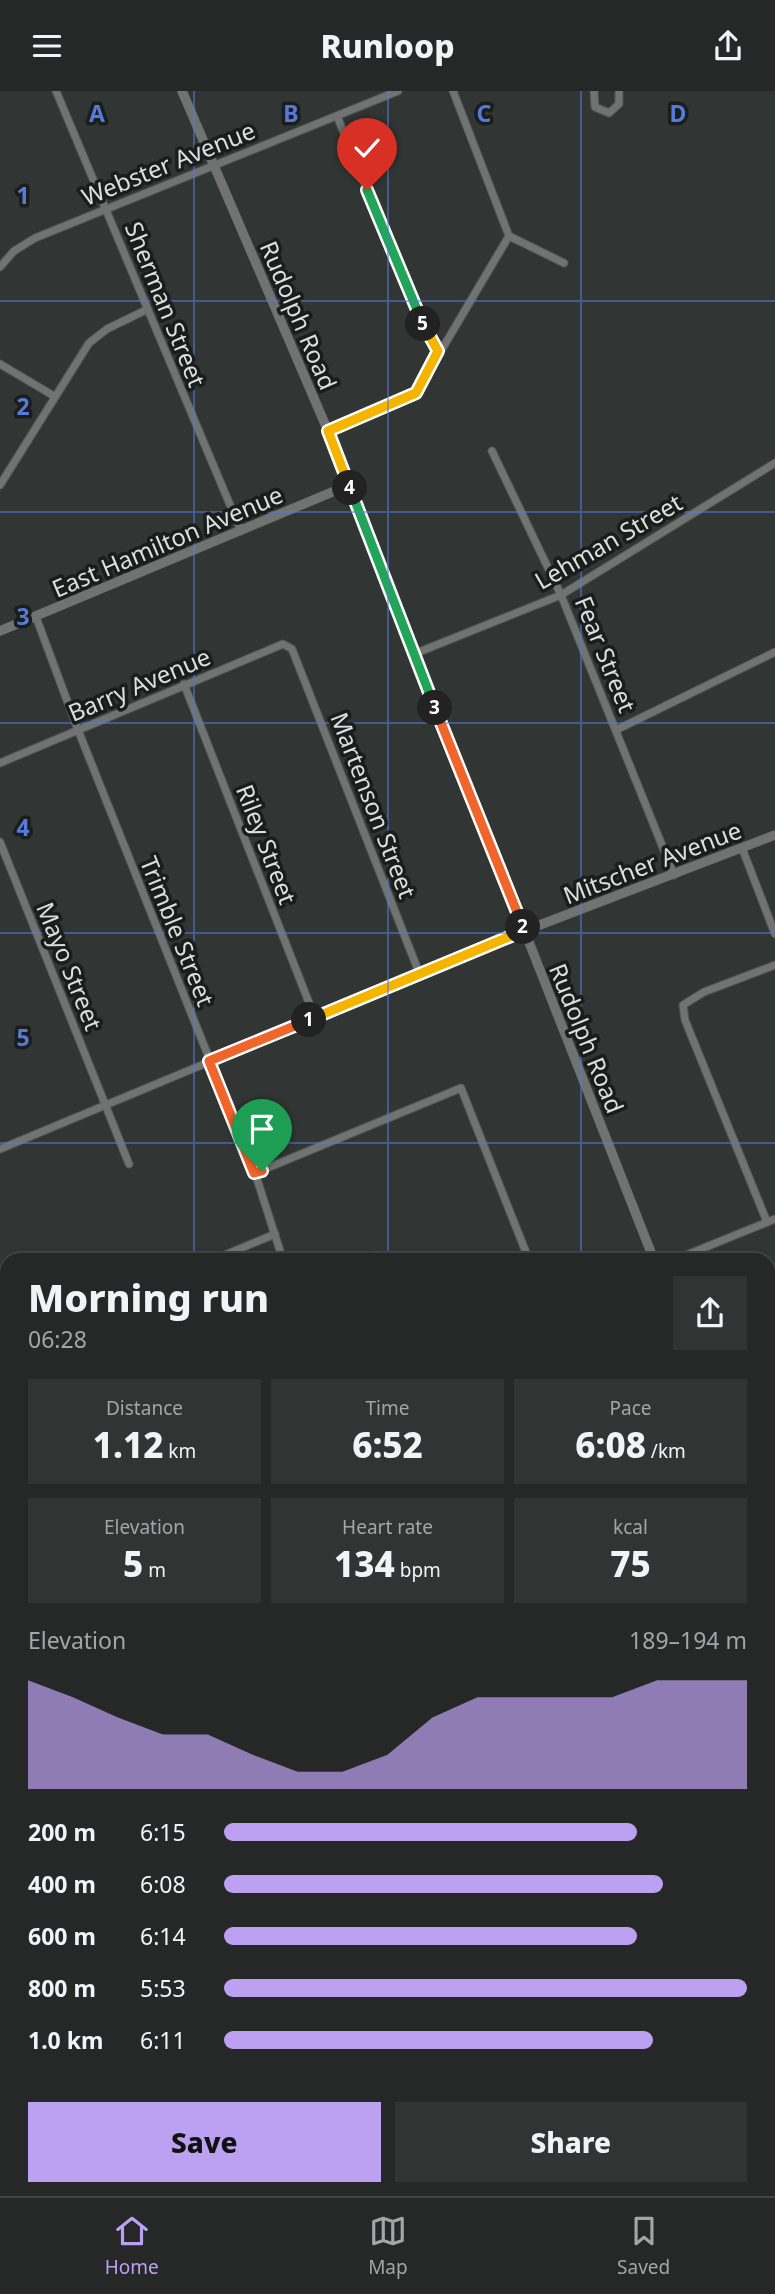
<!DOCTYPE html>
<meta charset="utf-8">
<style>
body{margin:0;font-family:"Noto Sans",sans-serif;background:#313433;color:#f1f3f6;height:100vh;display:flex;flex-direction:column;font-size:26px;white-space:nowrap}
*{box-sizing:border-box;margin:0}
p{font-size:23px;color:#a3a6a7}
.icon{flex:none;width:38px;height:38px;fill:none;stroke:currentColor;stroke-width:2;stroke-linecap:round;stroke-linejoin:round}
.map{position:relative;flex:1;overflow:hidden}
.panel{position:absolute;left:0px;top:1162px;width:775px;height:943px;display:flex;flex-direction:column;background:#252827;border-radius:21px 21px 0 0;box-shadow:0 4px 10px #0003,0 0 0 2px #424444}
.panel>*{flex:none}
.pin{position:absolute;display:grid;place-items:center;width:60px;height:60px;color:#fff;margin:-72px -30px;border-radius:50% 50% 50% 0;rotate:-45deg;box-shadow:0 0 7px #0007}
.pin .icon{rotate:45deg}
.km{position:absolute;width:35px;height:35px;margin:-18px;border-radius:50%;background:#222;color:#fff;font-size:19px;line-height:35px;text-align:center}
.round{display:grid;place-items:center;flex:none;width:74px;height:74px;border-radius:0px;background:#313433}
.head{display:flex;align-items:center;justify-content:space-between;height:119px;padding:0 28px}
h1{font-size:38px;font-weight:800;line-height:52px}
.stats{display:grid;grid-template-columns:repeat(3,1fr);gap:10px;height:119px;padding:7px 28px}
.stats div{display:grid;align-content:center;border-radius:0px;background:#313433;text-align:center}
.stats b{font-size:35px;font-weight:800}
.stats small{font-size:19px;font-weight:400}
.stats p{font-size:19px}
.chart{height:196px;padding:14px 28px}
.chart p{display:flex;justify-content:space-between}
.chart svg{width:100%;height:126px;margin-top:7px;fill:#bca0f2;opacity:.7}
.primary-button{display:flex;gap:14px;margin-top:auto;padding:14px 28px}
.primary-button a{flex:1;height:80px;border-radius:0px;background:#bca0f2;color:#111;font-size:28px;font-weight:800;line-height:80px;text-align:center}
.primary-button a+a{background:#313433;color:#f1f3f6}
ul{padding:0 28px;list-style:none;font-size:23px}
li{display:grid;grid-template-columns:112px 84px 1fr;align-items:center;height:52px}
li i{height:18px;border-radius:9px;background:#bca0f2}
header{display:flex;justify-content:space-between;align-items:center;height:91px;padding:0 28px;background:#252827;font-size:32px;font-weight:800}
.tabs{display:flex;justify-content:space-around;align-items:center;height:98px;border-top:2px solid #424444;background:#252827;font-size:19px;color:#a3a6a7}
.tabs a{display:grid;justify-items:center;gap:4px}
.tabs .current{color:#bca0f2}
.map>svg:first-child{display:block}
.lines{fill:none;stroke-linecap:round;stroke-linejoin:round}
.minor-casing{stroke:#505453;stroke-width:9}
.tertiary-casing{stroke:#505453;stroke-width:10}
.minor{stroke:#707372;stroke-width:7}
.tertiary{stroke:#707372;stroke-width:9}
.split-1-casing{stroke:#fff;stroke-width:14}
.split-2-casing{stroke:#fff;stroke-width:14}
.split-3-casing{stroke:#fff;stroke-width:14}
.split-4-casing{stroke:#fff;stroke-width:14}
.split-5-casing{stroke:#fff;stroke-width:14}
.split-6-casing{stroke:#fff;stroke-width:14}
.split-1{stroke:#f0652b;stroke-width:9}
.split-2{stroke:#f5b400;stroke-width:9}
.split-3{stroke:#f0652b;stroke-width:9}
.split-4{stroke:#22a559;stroke-width:9}
.split-5{stroke:#f5b400;stroke-width:9}
.split-6{stroke:#22a559;stroke-width:9}
.grid{fill:none;stroke:#567ada;stroke-width:2;stroke-opacity:0.55}
.labels{text-anchor:middle;dominant-baseline:central;stroke-width:7;stroke-linejoin:round;paint-order:stroke}
.street-label{font-size:24px;fill:#dcdfde;stroke:#1b1d1c}
.grid-label{font-size:23px;text-anchor:middle;font-weight:bold;fill:#567ada;stroke:#1b1d1c;stroke-width:7;stroke-linejoin:round;paint-order:stroke}
</style>
<header><svg class="icon" aria-label="menu" viewBox="0 0 24 24"><path d="M4 6h16M4 12h16M4 18h16"/></svg>Runloop<svg class="icon" aria-label="share" viewBox="0 0 24 24"><path d="M12 15V3M7 8l5-5 5 5M5 13v7h14v-7"/></svg></header>
<div class="map">
<svg width="775" height="2105" viewBox="0 0 775 2105">
<rect width="100%" height="100%" fill="#313634"/>
<g class="lines">
<g class="minor-casing">
<g id="minor">
<path d="M56 0 241 440"/>
<path d="M453 0 509 145"/>
<path d="M594 0 595 16 609 22 619 13V0"/>
<path d="M337 25 422 232 438 260"/>
<path d="M509 145 564 172"/>
<path d="M0 176 14 160 35 147 398 0"/>
<path d="M0 273 54 305"/>
<path d="M328 340 416 302 509 145"/>
<path d="M492 360 561 504 674 784"/>
<path d="M0 394 89 252 107 238 146 219"/>
<path d="M36 526 78 639 255 1082 283 1169"/>
<path d="M414 563 561 504 775 372"/>
<path d="M184 593 315 927"/>
<path d="M616 639 775 561"/>
<path d="M0 672 283 553 292 558 420 884"/>
<path d="M0 751 129 1073"/>
<path d="M742 757 775 843"/>
<path d="M0 1058 524 840"/>
<path d="M255 1082 461 997 529 1169"/>
<path d="M767 1131 685 929 683 914 704 901 775 874"/>
<path d="M213 1169 275 1143"/>
<path d="M353 1169 377 1164 392 1169"/>
<path d="M674 1169 775 1128"/>
<path d="M0 1195 7 1193"/>
<path d="M768 1264 775 1261"/>
<path d="M768 1391 775 1388"/>
<path d="M0 1450 7 1467"/>
<path d="M768 1567 775 1565"/>
<path d="M0 1570 7 1567"/>
<path d="M768 1838 775 1836"/>
<path d="M768 1974 775 1968"/>
<path d="M0 2091 6 2105"/>
<path d="M768 2096 771 2105"/>
<path d="M256 2098 259 2105"/>
<path d="M510 2098 513 2105"/>
<path d="M641 2098 644 2105"/>
</g>
</g>
<g class="tertiary-casing">
<g id="tertiary">
<path d="M182 0 328 340 654 1169"/>
<path d="M0 540 349 394"/>
<path d="M524 840 775 744"/>
<path d="M768 1459 775 1476"/>
</g>
</g>
<use href="#minor" class="minor"/>
<use href="#tertiary" class="tertiary"/>
</g>
<g class="lines">
<g class="split-1-casing">
<path id="split-1" d="M262 1080 254 1082 209 970 309 929"/>
</g>
<g class="split-2-casing">
<path id="split-2" d="M309 929 516 843 524 840 523 836"/>
</g>
<g class="split-3-casing">
<path id="split-3" d="M435 617 523 836"/>
</g>
<g class="split-4-casing">
<path id="split-4" d="M350 397 435 617"/>
</g>
<g class="split-5-casing">
<path id="split-5" d="M350 397 328 340 416 302 438 260 423 233"/>
</g>
<g class="split-6-casing">
<path id="split-6" d="M367 99 423 233"/>
</g>
<use href="#split-1" class="split-1"/>
<use href="#split-2" class="split-2"/>
<use href="#split-3" class="split-3"/>
<use href="#split-4" class="split-4"/>
<use href="#split-5" class="split-5"/>
<use href="#split-6" class="split-6"/>
</g>
<path class="grid" d="M194 0V1169M388 0V1169M581 0V1169M0 210H775M0 421H775M0 632H775M0 842H775M0 1052H775M0 1263H7M768 1263H775M0 1474H7M768 1474H775M0 1684H7M768 1684H775M0 1895H7M768 1895H775M194 2098V2105M388 2098V2105M581 2098V2105"/>
<g class="labels">
<g class="street-label">
<text transform="translate(168 72) rotate(-22)">Webster Avenue</text>
<text transform="translate(166 213) rotate(68)">Sherman Street</text>
<text transform="translate(299 224) rotate(67)">Rudolph Road</text>
<text transform="translate(167 450) rotate(-23)">East Hamilton Avenue</text>
<text transform="translate(608 450) rotate(-30)">Lehman Street</text>
<text transform="translate(606 563) rotate(68)">Fear Street</text>
<text transform="translate(139 593) rotate(-23)">Barry Avenue</text>
<text transform="translate(374 714) rotate(69)">Martenson Street</text>
<text transform="translate(267 753) rotate(69)">Riley Street</text>
<text transform="translate(652 771) rotate(-21)">Mitscher Avenue</text>
<text transform="translate(178 840) rotate(68)">Trimble Street</text>
<text transform="translate(70 875) rotate(68)">Mayo Street</text>
<text transform="translate(587 947) rotate(68)">Rudolph Road</text>
</g>
</g>
<g class="grid-label">
<text x="97" y="31">A</text>
<text x="291" y="31">B</text>
<text x="484" y="31">C</text>
<text x="678" y="31">D</text>
<text x="23" y="113">1</text>
<text x="23" y="324">2</text>
<text x="23" y="534">3</text>
<text x="23" y="745">4</text>
<text x="23" y="955">5</text>
</g>
</svg>
<div class="pin" style="left:262px;top:1080px;background:#1e9e55"><svg class="icon" aria-label="arrive" viewBox="0 0 24 24"><path d="M6 21V4h12l-3 4 3 4H6"/></svg></div>
<div class="pin" style="left:367px;top:99px;background:#d93025"><svg class="icon" aria-label="check" viewBox="0 0 24 24"><path d="M5 12l5 5 9-10"/></svg></div>
<b class="km" style="left:309px;top:929px">1</b>
<b class="km" style="left:523px;top:836px">2</b>
<b class="km" style="left:435px;top:617px">3</b>
<b class="km" style="left:350px;top:397px">4</b>
<b class="km" style="left:423px;top:233px">5</b>
<section class="panel">
<div class="head"><div><h1>Morning run</h1><p>06:28</p></div><a class="round"><svg class="icon" aria-label="share" viewBox="0 0 24 24"><path d="M12 15V3M7 8l5-5 5 5M5 13v7h14v-7"/></svg></a></div>
<div class="stats">
<div><p>Distance</p><b>1.12<small> km</small></b></div>
<div><p>Time</p><b>6:52</b></div>
<div><p>Pace</p><b>6:08<small> /km</small></b></div>
</div>
<div class="stats">
<div><p>Elevation</p><b>5<small> m</small></b></div>
<div><p>Heart rate</p><b>134<small> bpm</small></b></div>
<div><p>kcal</p><b>75</b></div>
</div>
<div class="chart"><p><span>Elevation</span>189–194 m</p>
<svg viewBox="0 0 160 44" preserveAspectRatio="none"><path d="M0 44V6L10 12L20 19L30 25L40 25L50 32L60 38L70 38L80 32L90 19L100 12L110 12L120 12L130 12L140 6L150 6L160 6V44z"/></svg>
</div>
<ul>
<li><b>200 m</b>6:15<i style="width:79%"></i></li>
<li><b>400 m</b>6:08<i style="width:84%"></i></li>
<li><b>600 m</b>6:14<i style="width:79%"></i></li>
<li><b>800 m</b>5:53<i style="width:100%"></i></li>
<li><b>1.0 km</b>6:11<i style="width:82%"></i></li>
</ul>
<div class="primary-button"><a>Save</a><a>Share</a></div>
</section>
</div>
<nav class="tabs">
<a class="current"><svg class="icon" aria-label="home" viewBox="0 0 24 24"><path d="M3 11l9-7 9 7M6 9v11h12V9"/></svg>Home</a>
<a><svg class="icon" aria-label="map" viewBox="0 0 24 24"><path d="M3 6l6-2 6 2 6-2v14l-6 2-6-2-6 2zM9 4v14M15 6v14"/></svg>Map</a>
<a><svg class="icon" aria-label="saved" viewBox="0 0 24 24"><path d="M7 4h10v16l-5-4-5 4z"/></svg>Saved</a>
</nav>
